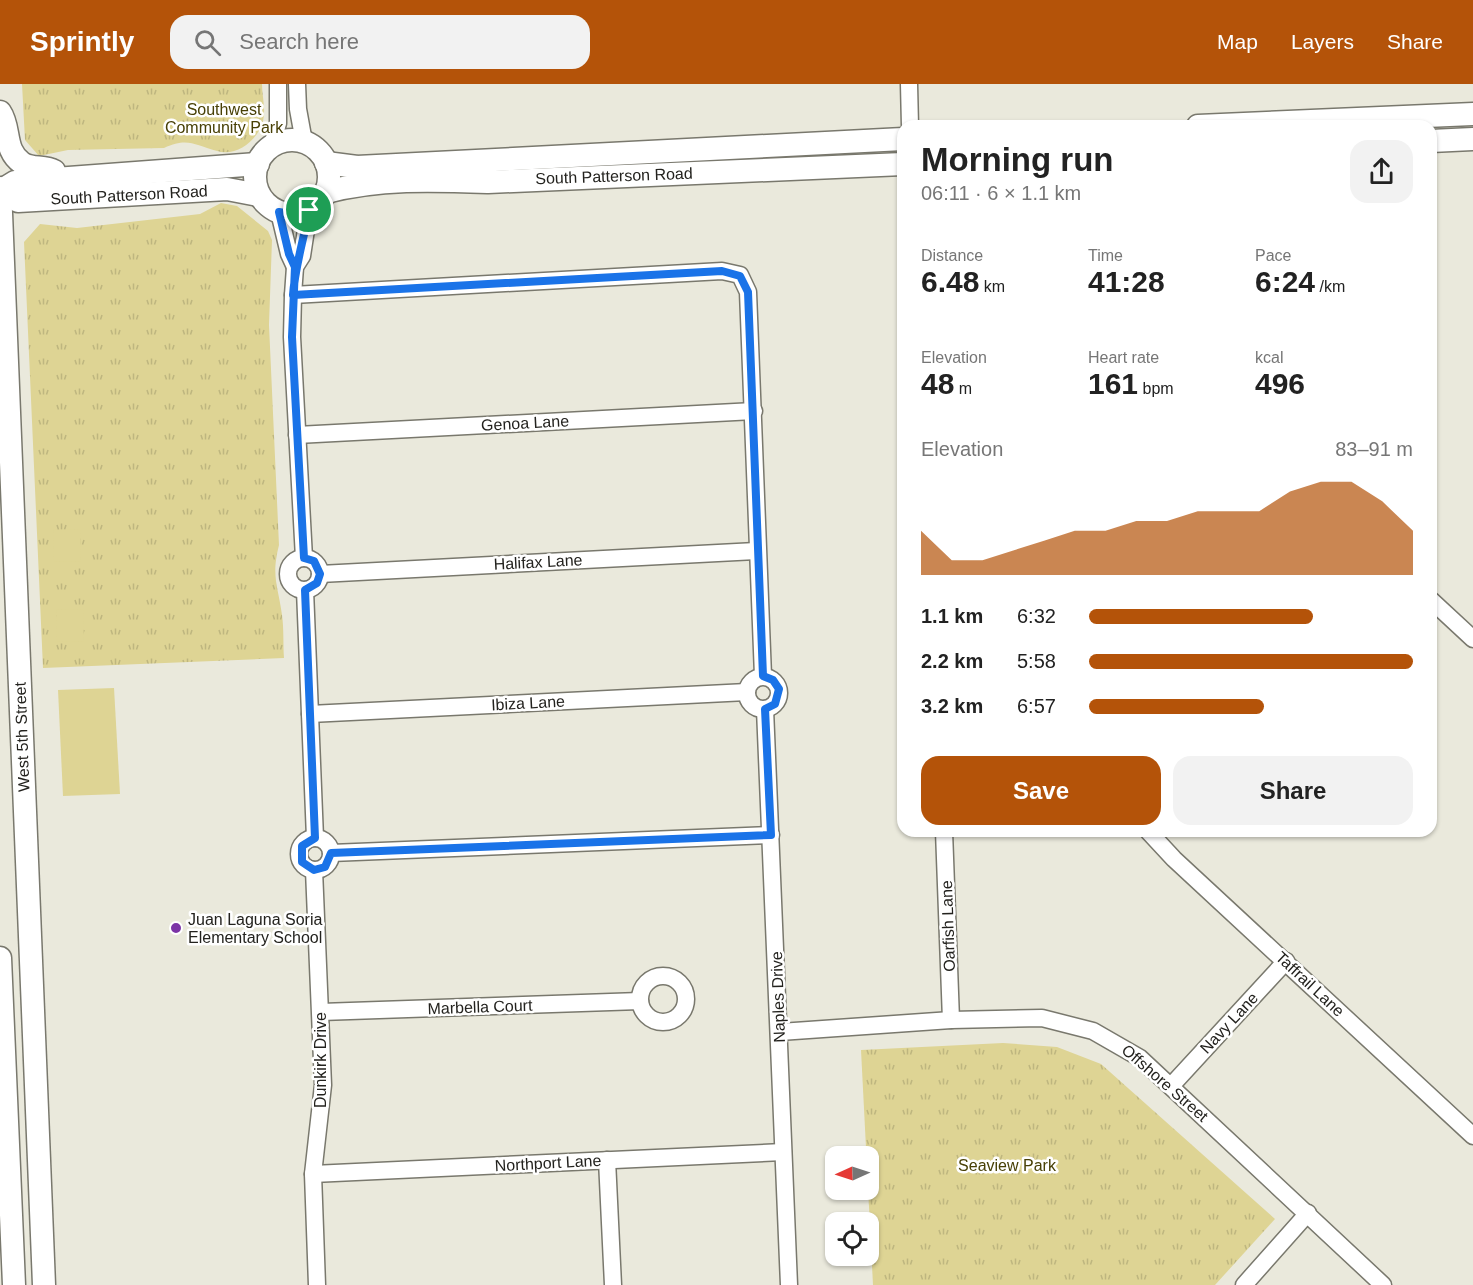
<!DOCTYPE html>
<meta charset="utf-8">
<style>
body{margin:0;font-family:Helvetica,sans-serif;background:#f2f2f2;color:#222;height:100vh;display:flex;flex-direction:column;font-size:22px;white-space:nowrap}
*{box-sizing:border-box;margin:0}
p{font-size:20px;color:#767676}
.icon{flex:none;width:33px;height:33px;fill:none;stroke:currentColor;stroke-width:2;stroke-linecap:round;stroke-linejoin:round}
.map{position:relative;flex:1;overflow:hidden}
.panel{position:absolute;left:897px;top:36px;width:540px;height:717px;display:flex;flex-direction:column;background:#fff;border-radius:18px;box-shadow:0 2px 4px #0004}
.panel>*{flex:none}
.needle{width:39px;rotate:267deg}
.fabs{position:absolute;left:825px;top:1062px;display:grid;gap:12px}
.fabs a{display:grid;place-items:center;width:54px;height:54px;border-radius:12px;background:#fff;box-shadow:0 2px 4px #0004;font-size:30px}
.pin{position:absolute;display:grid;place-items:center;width:51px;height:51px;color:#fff;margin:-26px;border:3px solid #fff;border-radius:50%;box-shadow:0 2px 6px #0007}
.round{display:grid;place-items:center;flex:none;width:63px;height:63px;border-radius:18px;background:#f2f2f2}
.summary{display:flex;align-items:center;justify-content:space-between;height:102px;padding:0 24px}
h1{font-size:33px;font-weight:600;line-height:45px}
.figures{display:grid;grid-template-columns:repeat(3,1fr);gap:9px;height:102px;padding:6px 24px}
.figures div{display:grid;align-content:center}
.figures b{font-size:30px;font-weight:600}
.figures small{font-size:16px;font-weight:400}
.figures p{font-size:16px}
.chart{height:168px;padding:12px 24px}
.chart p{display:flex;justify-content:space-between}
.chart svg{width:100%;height:108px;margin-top:6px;fill:#b45309;opacity:.7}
.button{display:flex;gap:12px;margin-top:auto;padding:12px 24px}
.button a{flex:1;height:69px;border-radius:18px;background:#b45309;color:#fff;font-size:24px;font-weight:600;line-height:69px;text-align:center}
.button a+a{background:#f2f2f2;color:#222}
ul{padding:0 24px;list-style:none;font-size:20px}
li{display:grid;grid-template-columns:96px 72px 1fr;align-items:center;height:45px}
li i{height:15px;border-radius:8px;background:#b45309}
header{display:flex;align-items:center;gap:36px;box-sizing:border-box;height:84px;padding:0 30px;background:#b45309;color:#fff}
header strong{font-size:28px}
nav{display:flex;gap:33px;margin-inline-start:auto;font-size:21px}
.search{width:420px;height:54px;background:#f2f2f2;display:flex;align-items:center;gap:15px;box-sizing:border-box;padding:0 21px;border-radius:18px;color:#767676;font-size:22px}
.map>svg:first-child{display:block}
.park{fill:url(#park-tufts)}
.pitch{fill:#ded494}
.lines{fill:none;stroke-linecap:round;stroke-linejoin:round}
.street-casing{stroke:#79786d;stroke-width:19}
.secondary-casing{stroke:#79786d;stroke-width:25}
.street{stroke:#fff;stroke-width:16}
.secondary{stroke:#fff;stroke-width:22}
.route-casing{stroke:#fff;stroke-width:12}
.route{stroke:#1a73e8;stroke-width:8}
.poi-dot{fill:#7c34a6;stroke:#fff;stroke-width:2}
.labels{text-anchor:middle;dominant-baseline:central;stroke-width:5;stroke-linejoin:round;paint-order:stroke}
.park-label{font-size:16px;fill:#484006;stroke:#fff}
.street-label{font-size:16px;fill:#23221e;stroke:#fff}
.poi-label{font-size:16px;fill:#23221e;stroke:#fff;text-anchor:start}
</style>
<header>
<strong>Sprintly</strong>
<div class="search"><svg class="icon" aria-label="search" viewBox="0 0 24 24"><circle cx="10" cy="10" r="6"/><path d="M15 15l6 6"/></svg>Search here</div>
<nav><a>Map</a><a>Layers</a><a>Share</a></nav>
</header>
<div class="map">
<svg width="1473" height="1201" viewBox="0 0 1473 1201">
<defs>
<pattern id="park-tufts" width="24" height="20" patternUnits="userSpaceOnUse" patternTransform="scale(1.5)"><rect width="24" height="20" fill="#ded494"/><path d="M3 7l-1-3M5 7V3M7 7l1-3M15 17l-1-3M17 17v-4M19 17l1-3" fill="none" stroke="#beb67f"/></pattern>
</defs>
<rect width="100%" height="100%" fill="#eae9dc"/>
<g class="park">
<path d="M22 0H262C262 12 266 25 263 37 258 56 237 73 217 67 194 61 188 53 164 64L68 66 39 72 25 56Z"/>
<path d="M221 119 237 122 268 147 272 156 269 241 279 461C271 493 278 501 282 531 284 545 283 560 284 574L43 584 24 158 40 140 77 144 200 130Z"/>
<path d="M1003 959 1057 963 1101 980 1275 1135 1215 1201H873L861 966Z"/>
</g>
<g class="pitch">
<path d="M80 445 81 477 54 478 53 446Z"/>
<path d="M83 525 84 557 57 558 56 526Z"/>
<path d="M114 604 120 710 63 712 58 606Z"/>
</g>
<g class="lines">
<g class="street-casing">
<g id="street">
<path d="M297 0 298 25 304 58"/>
<path d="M909 0 910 42"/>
<path d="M272 62 278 39V0"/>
<path d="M279 128 289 170 295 183"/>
<path d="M293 211 722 187 740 191 748 208 763 592"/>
<path d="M297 351 754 327"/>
<path d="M304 474 292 253 293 211 295 183 302 172 309 126"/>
<circle cx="304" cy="490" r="16"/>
<path d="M320 490 756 467"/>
<path d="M305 506 315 754"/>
<path d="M1431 516 1473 555"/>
<circle cx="763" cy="609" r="16"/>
<path d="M765 625 789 1201"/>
<path d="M310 630 747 608"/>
<path d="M944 747 951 936"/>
<path d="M1148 747 1174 775 1473 1052"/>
<circle cx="315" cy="770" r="16"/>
<path d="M331 769 771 751"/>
<path d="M314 786 323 1001 313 1090 317 1201"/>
<circle cx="663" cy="915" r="23"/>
<path d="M321 928 640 917"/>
<path d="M780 948 951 936 1042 934 1093 947 1140 974 1383 1201"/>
<path d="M1171 1002 1286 877"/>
<path d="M607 1076 613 1201"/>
<path d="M313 1090 783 1068"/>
<path d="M1244 1201 1308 1129"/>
</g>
</g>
<g class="secondary-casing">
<g id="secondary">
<path d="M0 28C11 44 3 66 22 79 32 86 44 81 54 87"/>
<path d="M1198 42 1473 30"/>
<circle cx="292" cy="93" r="37"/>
<path d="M1431 57 1473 55"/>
<path d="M326 79 357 83 903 55"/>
<path d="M0 104 44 1201"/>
<path d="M0 107 18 117 227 105 259 111"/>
<path d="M0 107 15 98 258 80"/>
<path d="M326 108C379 94 433 96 488 98L903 80"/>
<path d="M0 874 14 1201"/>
</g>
</g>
<use href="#street" class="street"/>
<use href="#secondary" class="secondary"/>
</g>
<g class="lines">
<g class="route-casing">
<path id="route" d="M309 126 290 130 279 128 289 170 295 183 292 253 304 474 314 477 320 490 317 499 305 506 315 754 302 762V778L314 786 325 783 331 769 771 751 765 625 775 620 779 605 773 596 763 592 748 208 740 192 722 187 293 211C295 182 304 155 309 126"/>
</g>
<use href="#route" class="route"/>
</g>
<circle class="poi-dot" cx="176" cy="844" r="6"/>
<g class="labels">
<g class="park-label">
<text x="224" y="25">Southwest<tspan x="224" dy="18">Community Park</tspan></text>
<text x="1007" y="1081">Seaview Park</text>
</g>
<g class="street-label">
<text transform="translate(614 92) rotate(-2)">South Patterson Road</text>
<text transform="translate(129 111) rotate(-3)">South Patterson Road</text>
<text transform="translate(525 339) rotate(-3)">Genoa Lane</text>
<text transform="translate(538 478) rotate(-3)">Halifax Lane</text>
<text transform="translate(528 619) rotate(-3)">Ibiza Lane</text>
<text transform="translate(22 653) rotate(-92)">West 5th Street</text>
<text transform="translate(948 842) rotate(-92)">Oarfish Lane</text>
<text transform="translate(1310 900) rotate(43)">Taffrail Lane</text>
<text transform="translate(778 913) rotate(-92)">Naples Drive</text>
<text transform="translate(480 923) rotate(-2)">Marbella Court</text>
<text transform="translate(1229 939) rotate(-47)">Navy Lane</text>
<text transform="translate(320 976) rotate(-90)">Dunkirk Drive</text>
<text transform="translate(1165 999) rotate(41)">Offshore Street</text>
<text transform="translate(548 1079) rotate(-3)">Northport Lane</text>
</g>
<g class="poi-label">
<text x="188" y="835">Juan Laguna Soria<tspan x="188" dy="18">Elementary School</tspan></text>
</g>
</g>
</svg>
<div class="fabs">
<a><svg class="needle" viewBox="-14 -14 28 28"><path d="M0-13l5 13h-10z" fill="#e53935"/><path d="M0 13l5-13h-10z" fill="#767676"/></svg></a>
<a><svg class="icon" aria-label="locate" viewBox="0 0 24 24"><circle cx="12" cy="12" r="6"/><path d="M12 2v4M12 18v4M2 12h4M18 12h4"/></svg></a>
</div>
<div class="pin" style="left:309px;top:126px;background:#1e9e55"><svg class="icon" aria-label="arrive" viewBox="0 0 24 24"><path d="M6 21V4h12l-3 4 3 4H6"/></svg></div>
<section class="panel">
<div class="summary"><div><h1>Morning run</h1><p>06:11 · 6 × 1.1 km</p></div><a class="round"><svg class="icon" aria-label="share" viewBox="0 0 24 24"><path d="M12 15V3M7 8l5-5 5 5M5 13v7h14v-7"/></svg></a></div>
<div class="figures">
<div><p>Distance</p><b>6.48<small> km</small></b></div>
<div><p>Time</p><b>41:28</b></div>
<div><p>Pace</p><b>6:24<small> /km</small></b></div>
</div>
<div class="figures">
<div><p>Elevation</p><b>48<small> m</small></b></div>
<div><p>Heart rate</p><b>161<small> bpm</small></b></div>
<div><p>kcal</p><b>496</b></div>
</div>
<div class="chart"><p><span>Elevation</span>83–91 m</p>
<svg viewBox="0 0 160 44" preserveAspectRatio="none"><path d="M0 44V26L10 38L20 38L30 34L40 30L50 26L60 26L70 22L80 22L90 18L100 18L110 18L120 10L130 6L140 6L150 14L160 26V44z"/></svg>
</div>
<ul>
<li><b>1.1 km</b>6:32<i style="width:69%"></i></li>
<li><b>2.2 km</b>5:58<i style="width:100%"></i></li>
<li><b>3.2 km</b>6:57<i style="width:54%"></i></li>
</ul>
<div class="button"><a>Save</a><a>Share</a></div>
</section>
</div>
